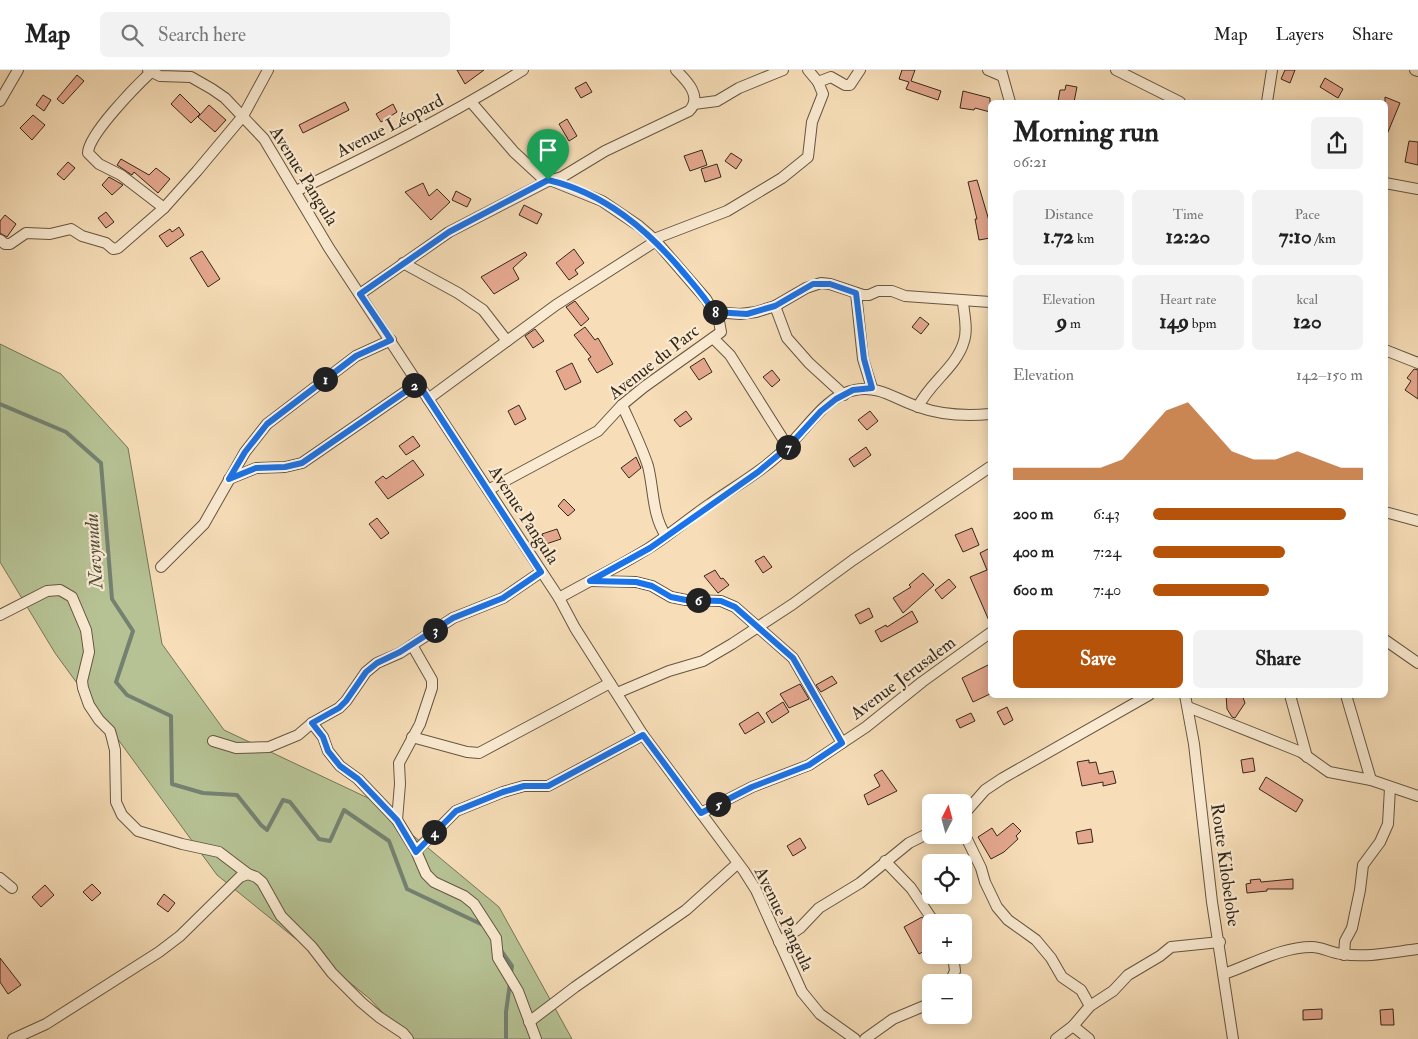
<!DOCTYPE html>
<meta charset="utf-8">
<style>
body{margin:0;font-family:"IM FELL Double Pica",serif;background:#f2f2f2;color:#222;height:100vh;display:flex;flex-direction:column;font-size:19px;white-space:nowrap}
*{box-sizing:border-box;margin:0}
p{font-size:16px;color:#767676}
.icon{flex:none;width:28px;height:28px;fill:none;stroke:currentColor;stroke-width:2;stroke-linecap:round;stroke-linejoin:round}
.map{position:relative;flex:1;overflow:hidden}
.drawer{position:absolute;left:988px;top:30px;width:400px;height:598px;display:flex;flex-direction:column;background:#fff;border-radius:8px;box-shadow:0 2px 12px #0003}
.drawer>*{flex:none}
.needle{width:32px;rotate:6deg}
.tools{position:absolute;left:922px;top:724px;display:grid;gap:10px}
.tools a{display:grid;place-items:center;width:50px;height:50px;border-radius:8px;background:#fff;box-shadow:0 2px 12px #0003;font-size:25px}
.pin{position:absolute;display:grid;place-items:center;width:42px;height:42px;color:#fff;margin:-51px -21px;border-radius:50% 50% 50% 0;rotate:-45deg;box-shadow:0 0 5px #0007}
.pin .icon{rotate:45deg}
.km{position:absolute;width:25px;height:25px;margin:-12px;border-radius:50%;background:#222;color:#fff;font-size:14px;line-height:25px;text-align:center}
.round{display:grid;place-items:center;flex:none;width:52px;height:52px;border-radius:8px;background:#f2f2f2}
.headline{display:flex;align-items:center;justify-content:space-between;height:85px;padding:0 25px}
h1{font-size:28px;font-weight:800;line-height:38px}
.figures{display:grid;grid-template-columns:repeat(3,1fr);gap:8px;height:85px;padding:5px 25px}
.figures div{display:grid;align-content:center;border-radius:8px;background:#f2f2f2;text-align:center}
.figures b{font-size:21px;font-weight:800}
.figures small{font-size:14px;font-weight:400}
.figures p{font-size:14px}
.chart{height:140px;padding:10px 25px}
.chart p{display:flex;justify-content:space-between}
.chart svg{width:100%;height:90px;margin-top:5px;fill:#b45309;opacity:.7}
.primary-button{display:flex;gap:10px;margin-top:auto;padding:10px 25px}
.primary-button a{flex:1;height:58px;border-radius:8px;background:#b45309;color:#fff;font-size:20px;font-weight:800;line-height:58px;text-align:center}
.primary-button a+a{background:#f2f2f2;color:#222}
ul{padding:0 25px;list-style:none;font-size:16px}
li{display:grid;grid-template-columns:80px 60px 1fr;align-items:center;height:38px}
li i{height:12px;border-radius:6px;background:#b45309}
header{display:flex;align-items:center;gap:30px;box-sizing:border-box;height:70px;padding:0 25px;background:#fff;border-bottom:1px solid #e0e0e0}
header strong{font-size:24px}
nav{display:flex;gap:28px;margin-inline-start:auto;font-size:18px}
.search{width:350px;height:45px;background:#f2f2f2;display:flex;align-items:center;gap:12px;box-sizing:border-box;padding:0 18px;border-radius:8px;color:#767676;font-size:19px}
.map>svg:first-child{display:block}
.green{fill:#b6c294;stroke:#757558}
.lines{fill:none;stroke-linecap:round;stroke-linejoin:round}
.stream{stroke:#748171;stroke-width:4}
.building{fill:#e4a78e;stroke:#34281b}
.street-casing{stroke:#655642;stroke-width:12}
.street{stroke:#faead1;stroke-width:10}
.route-casing{stroke:#fff;stroke-width:10}
.route{stroke:#1a73e8;stroke-width:6}
.labels{text-anchor:middle;dominant-baseline:central;stroke-width:4.5;stroke-linejoin:round;paint-order:stroke}
.street-label{font-size:18px;fill:#34281b;stroke:#faead1}
.water-label{font-size:19px;font-style:italic;fill:#4e4d3f;stroke:#faead1}
</style>
<header>
<strong>Map</strong>
<div class="search"><svg class="icon" aria-label="search" viewBox="0 0 24 24"><circle cx="10" cy="10" r="6"/><path d="M15 15l6 6"/></svg>Search here</div>
<nav><a>Map</a><a>Layers</a><a>Share</a></nav>
</header>
<div class="map">
<svg width="1418" height="969" viewBox="0 0 1418 969">
<rect width="100%" height="100%" fill="#f7deb8"/>
<filter id="stains"><feTurbulence type="fractalNoise" baseFrequency=".004" numOctaves="4"/><feColorMatrix values="0 0 0 0 .2 0 0 0 0 .09 0 0 0 0 .02 0 0 0 .5 -.17"/></filter>
<radialGradient id="worn" r=".72"><stop offset=".6" stop-color="#630" stop-opacity="0"/><stop offset="1" stop-color="#630" stop-opacity=".3"/></radialGradient>
<path class="green" d="M0 274 61 304 128 378 162 574 224 660 368 728 499 837 572 969H407L370 929 217 805 55 583 0 492Z"/>
<g class="lines">
<g class="stream">
<path d="M0 334 66 362 101 393 112 529 133 561 116 612 127 625 171 646 172 714 203 723 237 725 261 755 267 760 283 730 290 732 319 769 330 771 344 740 389 771 407 819 483 855"/>
<path d="M500 879 512 896 511 903"/>
<path d="M506 969V942L510 913"/>
</g>
</g>
<g class="building">
<path d="M457 0H484L465 14Z"/>
<path d="M902 0H915L911 11 941 21 938 30 906 19 909 12 899 9Z"/>
<path d="M1285 0H1295L1290 13 1281 9Z"/>
<path d="M77 5 84 11 63 34 57 29Z"/>
<path d="M1325 8 1343 19 1338 28 1320 17Z"/>
<path d="M586 12 592 22 581 28 575 18Z"/>
<path d="M1066 15 1077 17 1074 32 1058 31 1060 20H1065Z"/>
<path d="M963 21 990 28V42L975 38 974 40 960 38Z"/>
<path d="M180 24 200 44 191 53 171 34Z"/>
<path d="M43 25 51 30 44 41 36 35Z"/>
<path d="M1385 27 1400 33 1385 69Z"/>
<path d="M345 32 349 40 303 63 299 55Z"/>
<path d="M393 34 397 42 381 52 376 44Z"/>
<path d="M209 35 226 50 215 62 198 47Z"/>
<path d="M33 45 45 55 32 70 20 58Z"/>
<path d="M567 49 577 66 569 71 559 54Z"/>
<path d="M1409 71 1418 72V95L1405 92Z"/>
<path d="M702 80 707 95 690 101 684 86Z"/>
<path d="M731 83 742 90 736 99 725 91Z"/>
<path d="M121 89 149 105 156 98 170 109 158 123 134 102 132 105 117 95Z"/>
<path d="M68 92 75 98 64 110 57 104Z"/>
<path d="M717 94 721 107 705 112 701 99Z"/>
<path d="M109 107 123 115 112 125 102 115Z"/>
<path d="M977 110 990 154V168L979 170 975 149H977L968 112Z"/>
<path d="M423 113 429 126 437 119 450 132 431 150 405 122Z"/>
<path d="M456 121 471 129 467 137 452 130Z"/>
<path d="M524 135 542 144 537 154 519 145Z"/>
<path d="M106 142 114 152 106 158 98 148Z"/>
<path d="M5 145 16 154 7 167 0 163V151Z"/>
<path d="M179 157 184 165 167 177 159 166 170 159 172 162Z"/>
<path d="M574 179 584 193 575 200 578 204 569 210 556 193Z"/>
<path d="M202 181 220 209 208 217 190 188Z"/>
<path d="M525 182 527 185 513 198 519 209 494 224 481 207Z"/>
<path d="M575 231 589 249 581 256 566 237Z"/>
<path d="M920 247 929 254 921 264 912 257Z"/>
<path d="M585 257 595 270 598 268 613 294 597 303 588 289 591 287 574 265Z"/>
<path d="M535 259 544 271 533 278 525 266Z"/>
<path d="M704 288 712 302 699 310 690 297Z"/>
<path d="M572 293 581 312 565 320 556 301Z"/>
<path d="M1414 299 1418 300V329L1405 320 1411 311 1407 308Z"/>
<path d="M772 300 780 310 772 317 763 307Z"/>
<path d="M519 335 526 349 515 355 508 341Z"/>
<path d="M686 341 692 349 680 357 674 350Z"/>
<path d="M870 341 878 351 867 360 858 350Z"/>
<path d="M413 366 420 376 406 385 399 376Z"/>
<path d="M866 377 871 385 854 397 849 389Z"/>
<path d="M636 387 641 398 629 408 621 398Z"/>
<path d="M413 390 424 405 388 429 375 412 383 406 386 409Z"/>
<path d="M564 429 575 440 568 446 558 436Z"/>
<path d="M377 448 389 463 381 469 369 454Z"/>
<path d="M972 458 979 475 963 482 955 465Z"/>
<path d="M557 459 561 469 546 474 542 464Z"/>
<path d="M990 478V553L970 507 987 500 980 483Z"/>
<path d="M764 486 772 497 763 503 755 491Z"/>
<path d="M715 500 721 509 723 508 729 515 718 523 704 506Z"/>
<path d="M923 503 934 515 903 543 893 528 911 517 909 515Z"/>
<path d="M949 509 956 517 942 529 935 520Z"/>
<path d="M869 538 873 547 860 554 855 545Z"/>
<path d="M912 541 918 552 881 572 875 561 886 555 887 557Z"/>
<path d="M990 594V624L973 632 962 608Z"/>
<path d="M832 606 837 613 821 622 816 615Z"/>
<path d="M800 614 809 629 789 638 780 624Z"/>
<path d="M1226 625H1242L1245 633 1235 648 1232 647 1227 639Z"/>
<path d="M783 632 789 642 772 653 766 643Z"/>
<path d="M1007 637 1013 650 1004 655 997 642Z"/>
<path d="M758 642 765 652 745 664 739 654Z"/>
<path d="M971 643 975 651 960 658 956 650Z"/>
<path d="M1253 688 1255 701 1243 703 1241 690Z"/>
<path d="M1089 690V693L1096 692 1099 704 1113 701 1116 713 1103 716V712L1082 716 1077 692Z"/>
<path d="M882 700 897 721 868 735 864 725 880 716 874 705Z"/>
<path d="M1266 707 1303 730 1296 742 1259 719Z"/>
<path d="M1013 753 1021 761 1016 766 1018 769 1004 782 991 789 978 767 992 758 997 766Z"/>
<path d="M1091 759 1093 772 1078 774 1076 762Z"/>
<path d="M800 768 806 778 793 786 787 776Z"/>
<path d="M1260 809 1261 812 1293 809V819H1267V821L1247 823 1246 814 1251 813 1250 810Z"/>
<path d="M92 814 101 823 92 831 83 822Z"/>
<path d="M45 815 54 825 41 837 32 827Z"/>
<path d="M164 824 175 833 168 842 157 834Z"/>
<path d="M922 847 931 858V877L919 884 904 857Z"/>
<path d="M0 888 21 915 8 924 0 912Z"/>
<path d="M1322 939V949L1303 950V940Z"/>
<path d="M1393 939 1394 955H1381L1380 940Z"/>
</g>
<g class="lines">
<g class="street-casing">
<g id="street">
<path d="M148 0 160 6 191 7 212 19 225 28 264 69 329 178 559 528 575 558 643 665 744 801 756 820 802 922 820 944 855 969"/>
<path d="M988 0 1002 6"/>
<path d="M1001 0 1010 32"/>
<path d="M1116 0 1180 32"/>
<path d="M1415 0 1418 1"/>
<path d="M151 2C136 16 88 65 88 83L99 94 121 105 164 138"/>
<path d="M818 12 831 7 845 15H850L860 0"/>
<path d="M0 31 18 0"/>
<path d="M471 32 514 82 540 106 602 131 639 156 654 169 706 229 719 251 721 262 644 317 622 335 598 361 488 420"/>
<path d="M1267 32 1272 0"/>
<path d="M694 34 717 31 739 18 783 0"/>
<path d="M1385 113 1418 119"/>
<path d="M296 121C373 84 449 46 523 0"/>
<path d="M654 169 727 141 782 108 808 87 812 52 823 24 818 12 808 0"/>
<path d="M0 170 5 174H10L26 163 50 164 71 159 82 166 106 173 113 179 118 178 164 138 197 101 243 46 268 0"/>
<path d="M403 193 458 223 483 240 507 271"/>
<path d="M856 223 863 289 872 318"/>
<path d="M360 224 449 162 548 111 562 107 605 81 689 41C703 27 687 11 676 0"/>
<path d="M775 236 787 268 809 293 844 325"/>
<path d="M714 242 740 244 756 242 775 236 806 218 821 213 830 214 863 225H869L878 221H892L905 226 990 232"/>
<path d="M713 268 730 285 788 377"/>
<path d="M1385 280 1418 293"/>
<path d="M428 329 556 235 656 171"/>
<path d="M622 335C631 355 641 375 648 396 654 420 652 445 666 466"/>
<path d="M918 337C929 313 957 297 964 271 968 259 964 244 963 232"/>
<path d="M229 409 256 398 285 397 302 393 418 313"/>
<path d="M1385 442 1418 451"/>
<path d="M161 497 204 454 245 382 267 354 356 286 391 270"/>
<path d="M591 511 636 512 652 516 671 527 686 530 721 531 735 537 793 588 842 673"/>
<path d="M559 528C589 511 620 496 649 478 670 465 689 448 710 434 737 415 766 399 789 375 808 357 827 325 855 320 880 315 896 330 919 337 941 345 967 346 990 344"/>
<path d="M0 545 47 521 60 520 72 527 86 560 89 582 82 611 83 618 89 635 99 650 110 661 112 668 115 680 116 732 122 745 138 761 182 774 219 782 248 804 256 807 262 812 281 846 312 877 332 903 361 932 379 947 403 963 408 969"/>
<path d="M1385 570 1418 593"/>
<path d="M617 623 669 601 703 591 732 574 793 534 853 490 990 397"/>
<path d="M1185 625 1194 674 1212 832 1233 969"/>
<path d="M1290 625 1307 687"/>
<path d="M1346 625 1371 710"/>
<path d="M1188 637 1301 682 1329 702 1371 710 1418 726"/>
<path d="M312 653 323 667 328 681 340 696 358 709 397 750 416 781 426 804 434 812 464 826 474 834 496 868 498 888 518 921 536 969"/>
<path d="M412 667 467 682 479 683 610 613"/>
<path d="M213 671 236 678 269 677 298 665 312 653 339 638 346 631 366 602 377 593 400 583 453 548 503 528 541 502"/>
<path d="M701 743 752 717 809 695 866 657 922 612 990 563"/>
<path d="M964 744 985 720 1003 708 1149 625"/>
<path d="M397 750 400 714 399 693 420 654 432 618V610L412 575"/>
<path d="M964 763 981 798 985 812 997 837 1008 850 1036 870 1051 888 1062 907 1081 920 1090 936"/>
<path d="M416 781 456 741 503 722 524 716H548L643 665"/>
<path d="M885 791 911 818 934 852"/>
<path d="M0 808 12 818"/>
<path d="M779 872 800 858 819 838 860 813 909 773 931 762"/>
<path d="M1344 885 1345 871 1352 858 1360 820 1363 795 1380 772 1388 754 1390 718"/>
<path d="M1224 904C1253 894 1281 877 1312 877 1322 877 1331 883 1342 884 1367 888 1393 882 1418 879"/>
<path d="M950 912 955 901 953 885"/>
<path d="M529 952 575 917 686 840 737 794"/>
<path d="M1073 956 1089 969"/>
<path d="M13 969 46 954 159 882 180 866 240 807 248 804"/>
<path d="M865 969 893 949 931 933"/>
<path d="M1056 969 1073 956 1090 936 1113 921 1128 905 1160 886 1171 877 1220 872"/>
</g>
</g>
<use href="#street" class="street"/>
</g>
<g class="lines">
<g class="route-casing">
<path id="route" d="M548 110C604 123 647 159 683 202 694 215 705 227 714 242L747 244 775 236 813 214H830L856 223 864 289 872 318 853 320 836 329 821 341 788 377 758 402 650 478 590 511 636 512 652 516 671 527 686 530 721 531 735 537 793 588 842 673 809 695 752 717 701 743 643 665 548 716H524L503 722 456 741 416 782 397 750 358 709 340 696 328 681 323 667 312 653 339 638 346 631 366 602 377 593 400 582 453 548 503 528 541 502 418 313 302 393 285 397 256 398 229 409 245 382 267 354 356 286 391 270 360 224 449 162Z"/>
</g>
<use href="#route" class="route"/>
</g>
<g class="labels">
<g class="street-label">
<text transform="translate(390 56) rotate(-27)">Avenue Léopard</text>
<text transform="translate(304 106) rotate(58)">Avenue Pangula</text>
<text transform="translate(654 292) rotate(-38)">Avenue du Parc</text>
<text transform="translate(524 445) rotate(57)">Avenue Pangula</text>
<text transform="translate(903 608) rotate(-37)">Avenue Jerusalem</text>
<text transform="translate(1225 795) rotate(82)">Route Kilobelobe</text>
<text transform="translate(784 849) rotate(64)">Avenue Pangula</text>
</g>
<g class="water-label">
<text transform="translate(94 481) rotate(-94)">Navyundu</text>
</g>
</g>
<rect width="100%" height="100%" filter="url(#stains)"/>
<rect width="100%" height="100%" fill="url(#worn)"/>
</svg>
<div class="tools">
<a><svg class="needle" viewBox="-14 -14 28 28"><path d="M0-13l5 13h-10z" fill="#e53935"/><path d="M0 13l5-13h-10z" fill="#767676"/></svg></a>
<a><svg class="icon" aria-label="locate" viewBox="0 0 24 24"><circle cx="12" cy="12" r="6"/><path d="M12 2v4M12 18v4M2 12h4M18 12h4"/></svg></a>
<a>+</a>
<a>−</a>
</div>
<div class="pin" style="left:548px;top:110px;background:#1e9e55"><svg class="icon" aria-label="arrive" viewBox="0 0 24 24"><path d="M6 21V4h12l-3 4 3 4H6"/></svg></div>
<b class="km" style="left:325px;top:309px">1</b>
<b class="km" style="left:414px;top:315px">2</b>
<b class="km" style="left:435px;top:560px">3</b>
<b class="km" style="left:434px;top:762px">4</b>
<b class="km" style="left:718px;top:734px">5</b>
<b class="km" style="left:698px;top:530px">6</b>
<b class="km" style="left:788px;top:377px">7</b>
<b class="km" style="left:715px;top:242px">8</b>
<section class="drawer">
<div class="headline"><div><h1>Morning run</h1><p>06:21</p></div><a class="round"><svg class="icon" aria-label="share" viewBox="0 0 24 24"><path d="M12 15V3M7 8l5-5 5 5M5 13v7h14v-7"/></svg></a></div>
<div class="figures">
<div><p>Distance</p><b>1.72<small> km</small></b></div>
<div><p>Time</p><b>12:20</b></div>
<div><p>Pace</p><b>7:10<small> /km</small></b></div>
</div>
<div class="figures">
<div><p>Elevation</p><b>9<small> m</small></b></div>
<div><p>Heart rate</p><b>149<small> bpm</small></b></div>
<div><p>kcal</p><b>120</b></div>
</div>
<div class="chart"><p><span>Elevation</span>142–150 m</p>
<svg viewBox="0 0 160 44" preserveAspectRatio="none"><path d="M0 44V38L10 38L20 38L30 38L40 38L50 34L60 22L70 10L80 6L90 18L100 30L110 34L120 34L130 30L140 34L150 38L160 38V44z"/></svg>
</div>
<ul>
<li><b>200 m</b>6:43<i style="width:92%"></i></li>
<li><b>400 m</b>7:24<i style="width:63%"></i></li>
<li><b>600 m</b>7:40<i style="width:55%"></i></li>
</ul>
<div class="primary-button"><a>Save</a><a>Share</a></div>
</section>
</div>
